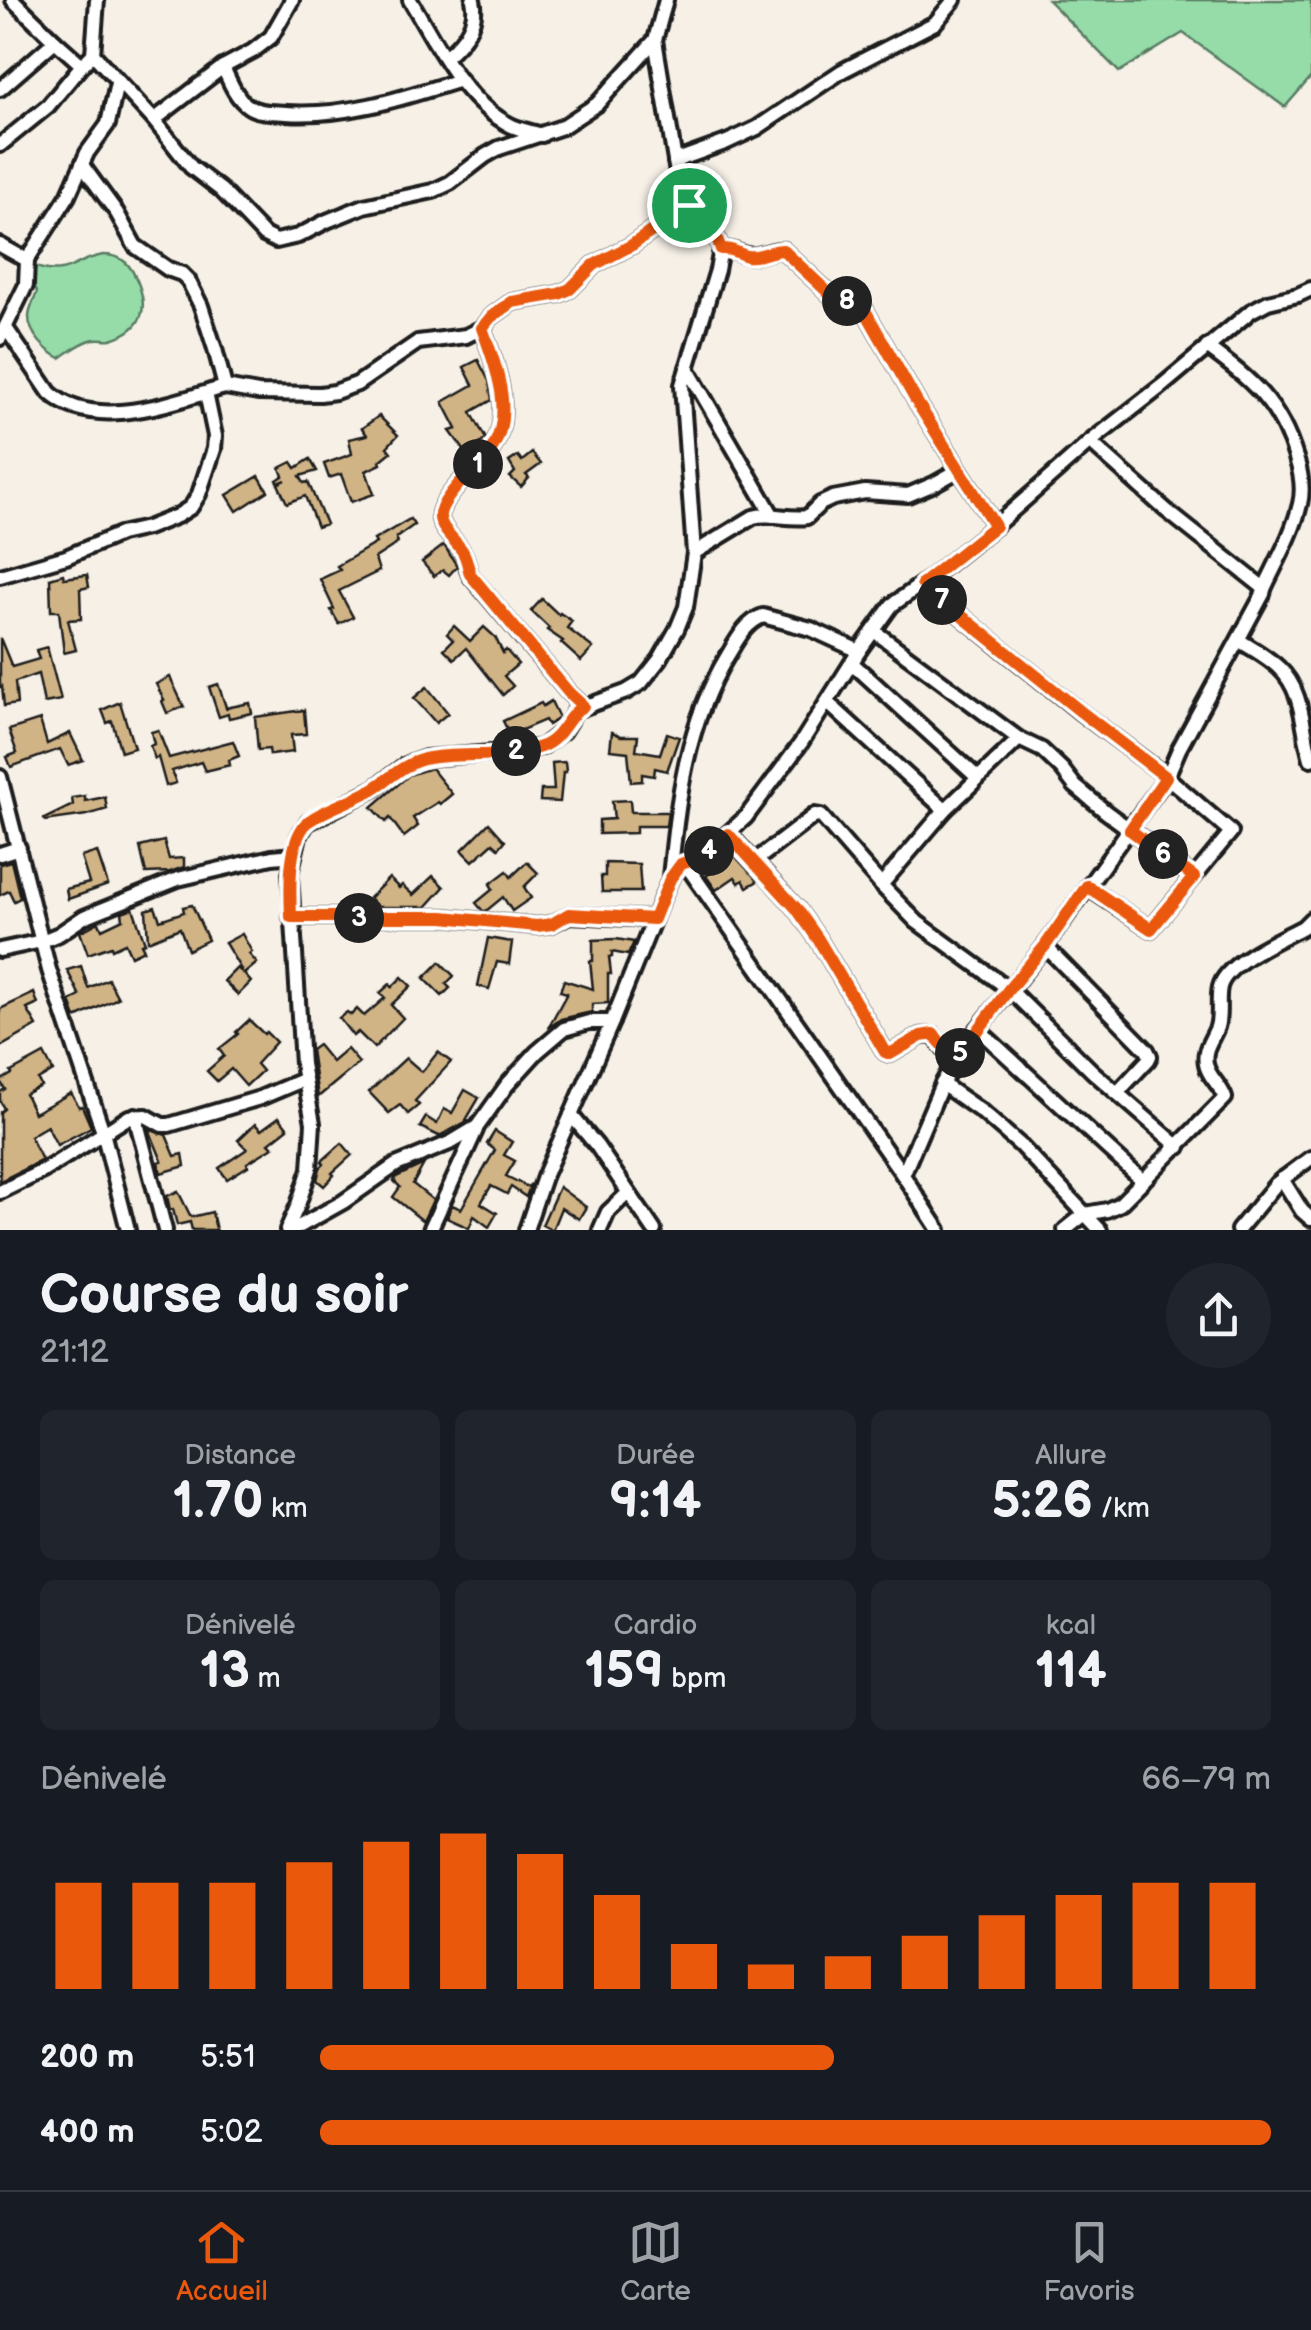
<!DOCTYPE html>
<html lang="fr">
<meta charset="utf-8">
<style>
body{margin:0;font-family:"Balsamiq Sans",sans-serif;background:#20242c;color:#f1f3f6;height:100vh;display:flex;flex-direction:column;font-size:38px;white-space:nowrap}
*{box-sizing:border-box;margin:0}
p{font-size:32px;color:#9ea1a6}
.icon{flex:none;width:55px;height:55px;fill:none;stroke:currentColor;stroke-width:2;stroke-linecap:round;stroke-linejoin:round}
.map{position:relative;height:1230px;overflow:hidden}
.side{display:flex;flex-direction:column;background:#171b24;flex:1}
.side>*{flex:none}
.pin{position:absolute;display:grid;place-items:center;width:85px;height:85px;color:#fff;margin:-42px;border:5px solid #fff;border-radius:50%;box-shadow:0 2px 10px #0007}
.km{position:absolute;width:50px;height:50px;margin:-25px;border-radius:50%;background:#222;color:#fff;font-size:28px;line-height:50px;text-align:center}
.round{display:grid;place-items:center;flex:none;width:105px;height:105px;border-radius:52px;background:#20242c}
.head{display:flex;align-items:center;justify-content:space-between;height:170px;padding:0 40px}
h1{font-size:55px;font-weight:700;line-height:75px}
.stats{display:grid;grid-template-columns:repeat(3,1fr);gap:15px;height:170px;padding:10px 40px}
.stats div{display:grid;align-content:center;border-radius:15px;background:#20242c;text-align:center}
.stats b{font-size:50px;font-weight:700}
.stats small{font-size:28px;font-weight:400}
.stats p{font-size:28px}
.chart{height:280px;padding:20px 40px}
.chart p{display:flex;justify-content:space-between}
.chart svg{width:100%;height:180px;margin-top:10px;stroke:#ea580c;stroke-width:6}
ul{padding:0 40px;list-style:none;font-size:32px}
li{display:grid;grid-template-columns:160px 120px 1fr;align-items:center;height:75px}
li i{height:25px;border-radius:12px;background:#ea580c}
.tab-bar{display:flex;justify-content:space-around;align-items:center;height:140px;border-top:2px solid #363941;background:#171b24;font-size:28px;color:#9ea1a6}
.tab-bar a{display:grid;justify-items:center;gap:5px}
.tab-bar .active{color:#ea580c}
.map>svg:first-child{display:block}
.green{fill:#96dca9;stroke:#597c62;stroke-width:2.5}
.building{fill:#d1b486;stroke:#1c1c1c;stroke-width:2.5}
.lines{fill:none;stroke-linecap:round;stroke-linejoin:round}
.street-casing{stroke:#1c1c1c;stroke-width:20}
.street{stroke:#fff;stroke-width:12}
.route-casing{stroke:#fff;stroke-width:20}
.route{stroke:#ea580c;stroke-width:12}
</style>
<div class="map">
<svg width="1311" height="1230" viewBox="0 0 1311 1230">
<rect width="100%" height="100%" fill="#f6f0e7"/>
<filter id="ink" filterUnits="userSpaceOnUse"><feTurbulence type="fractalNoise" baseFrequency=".01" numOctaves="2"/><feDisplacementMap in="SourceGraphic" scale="20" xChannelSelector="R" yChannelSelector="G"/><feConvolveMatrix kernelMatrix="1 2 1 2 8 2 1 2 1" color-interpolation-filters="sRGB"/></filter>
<g filter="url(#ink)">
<g class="green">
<path d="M1048 0H1311V77L1285 107 1183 33 1119 72Z"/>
<path d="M103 255C119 255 128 261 135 276 149 305 146 329 111 339 106 340 100 338 95 339 83 341 70 351 60 358 46 351 29 334 29 317 29 309 35 299 37 292L30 277V268L33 266C69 279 70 261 103 255Z"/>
</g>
<g class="building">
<path d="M478 360 489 381 492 400 471 412 486 439 467 454 450 431 457 429 443 402 473 385 464 367Z"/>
<path d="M379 416 398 435 387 447 391 452 380 461 381 464 366 471 374 494 351 502 341 474 329 478 324 464 352 454 349 439 367 435 362 428Z"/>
<path d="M532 453 541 464 526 475 529 478 521 487 510 477 515 472 509 462 518 456 522 461Z"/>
<path d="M310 459 317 471 300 476 304 483 308 482 326 524 317 527 305 496 287 503 278 484 286 480 279 483 277 480 283 476 280 468 292 462 296 468Z"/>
<path d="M259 476 268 491 237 511 227 495Z"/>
<path d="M410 519 414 525 396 538 398 543 375 558 379 571 339 591 353 617 339 624 331 610 334 609 320 579 340 570 337 566 376 543 374 540Z"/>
<path d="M444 545 457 566 449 575 443 570 434 576 422 562Z"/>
<path d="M63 574 64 578 87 575 89 587 80 589 81 619 68 620 76 650 64 653 59 611H51L50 578Z"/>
<path d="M542 599 559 615 560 613 572 621 567 628 593 648 581 661 561 643 563 641 547 630 549 628 531 611Z"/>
<path d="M454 626 470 641 484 627 495 637 503 653 506 650 518 664 504 676 513 686 503 695 466 648 454 659 444 649 453 640 447 634Z"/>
<path d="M0 638 12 667 39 659 36 650 47 647 61 700 44 703 38 674 15 682 17 704 4 706 2 686 0 687Z"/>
<path d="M170 677 184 707 167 713 162 701 164 700 156 684Z"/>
<path d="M218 684 227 710 226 708 250 703 252 713 229 718 228 714 219 717 209 687Z"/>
<path d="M427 687 448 713 436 723 414 698Z"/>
<path d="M551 701 559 718 548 725 545 720 510 735 503 721 541 703 543 706Z"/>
<path d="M120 702 134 748 121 752 112 721 107 723 102 710Z"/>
<path d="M304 710 306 734 291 735 293 752 270 755 269 749 258 750 255 717Z"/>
<path d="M40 720 47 744 70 733 83 760 68 765 60 749 11 767 7 757 17 753 9 730Z"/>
<path d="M158 730 169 758 233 741 239 756 229 760 230 765 205 771 201 762 172 771 176 783 166 786 158 757 155 759 150 746 154 744 151 732Z"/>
<path d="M612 732 621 736H638L636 750 660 754 667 733 679 737 667 771 655 768 654 776 642 774V781L631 782 628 752 610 750Z"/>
<path d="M565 762 566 772H563L560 802 540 801 541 790H554L552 763Z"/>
<path d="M431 768 452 794 440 804 438 802 413 818 418 826 404 837 390 818 386 822 372 807 409 775Z"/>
<path d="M85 796V801L105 797 107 809 87 815 45 821 44 819 73 805 72 798Z"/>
<path d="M630 800 631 812H668L666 826H636V833L599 834V820L614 819 612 801Z"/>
<path d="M489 823 505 841 499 848 493 843 473 861 462 850Z"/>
<path d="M164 841 169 859 184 858V867L170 872 146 873 140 847Z"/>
<path d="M97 852 108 885 68 899 66 889 89 883 81 857Z"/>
<path d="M734 855 758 881 747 887 743 880 739 883 735 877 716 890 706 876Z"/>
<path d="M11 861 20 898 14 901 9 891 0 895V864Z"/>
<path d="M527 862 538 873 524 887 531 898 512 911 503 897 486 911H483L476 903 493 889 490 884 507 871 511 877Z"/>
<path d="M605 863 639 864 641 892H602L601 876H605Z"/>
<path d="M433 876 444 887 426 907H378L369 898 389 878 399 888 402 885 413 895Z"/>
<path d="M192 905 208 940 188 950 180 928 148 941 146 910 155 907 160 920 184 912 183 907Z"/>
<path d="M133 908 145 943 141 944 144 950 131 956 125 943 112 949 111 946 88 954 80 932 99 922 102 929 123 919 122 912Z"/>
<path d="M242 934 252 952 249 954 257 963 244 974 251 982 238 995 224 981 237 968 243 973 225 943Z"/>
<path d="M488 938 512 942 509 964 497 962 489 989 478 986Z"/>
<path d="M616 939 634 942 628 955 612 952V957H609L611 974H608V1003L592 1004V1012L561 1019 548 1028 567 993 560 991 564 980 593 989 590 961H593V940Z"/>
<path d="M440 962 454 976 446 984 450 988 442 996 424 978Z"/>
<path d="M81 966 88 988 108 979 118 998 76 1018 70 1001 80 996 67 970Z"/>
<path d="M402 977 411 986 391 1005 403 1018 374 1048 358 1032 353 1036 339 1018 347 1012 351 1015 357 1009 364 1016 385 998 380 993 390 984 392 987Z"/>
<path d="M34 993 38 1004 27 1009 37 1026 0 1047V1009Z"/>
<path d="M249 1020 264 1034 266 1032 276 1042 256 1064 262 1071 246 1086 231 1069 217 1081 207 1071 224 1056 219 1049 238 1034 236 1032Z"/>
<path d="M318 1045 332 1062 347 1049 359 1063 318 1097 311 1050Z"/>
<path d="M438 1052 451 1062 415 1101 419 1105 408 1114 400 1105 389 1113 369 1092 406 1058 422 1072Z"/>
<path d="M44 1054 53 1071 38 1080 41 1086 25 1094 34 1113 71 1093 79 1107 82 1106 91 1127 57 1145 47 1126 30 1136 42 1160 0 1181V1112L4 1109 0 1101V1092L5 1089 0 1081 12 1074 11 1072Z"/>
<path d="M465 1090 479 1098 466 1120 468 1121 439 1136 420 1127 426 1117 437 1124 444 1109 452 1113Z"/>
<path d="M279 1117 288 1128 269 1143 273 1147 247 1163 248 1166 227 1179 219 1168 247 1149 238 1140 255 1124 261 1130Z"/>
<path d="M149 1129 166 1135 175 1156 183 1154 185 1166 161 1173 158 1162 162 1161Z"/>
<path d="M495 1131 512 1142 504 1155 515 1161 506 1176 528 1187 531 1184 526 1197 511 1187 507 1194 491 1186 481 1203 497 1213 489 1227 474 1216 469 1228 447 1218 452 1205 461 1209 495 1150 487 1144Z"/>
<path d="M342 1143 352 1155 332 1173 334 1175 324 1186 317 1180 320 1168 324 1164 322 1161Z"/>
<path d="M424 1164 413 1184 433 1200 423 1221 393 1197 400 1187 394 1181 396 1177Z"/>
<path d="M559 1187 586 1207 579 1219 561 1208 552 1230 542 1225Z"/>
<path d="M178 1191 191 1217 212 1212 216 1230H192L190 1222 177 1225 173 1209 170 1210 167 1196Z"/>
</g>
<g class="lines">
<g class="street-casing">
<g id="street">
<path d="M13 0 55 41"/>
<path d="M410 0C437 44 463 102 512 126 521 130 532 132 542 135"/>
<path d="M93 54 97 0"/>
<path d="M445 57C462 43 479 23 473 0"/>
<path d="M223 67C229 80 236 98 248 106 258 113 273 112 286 113 347 117 403 98 460 80"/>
<path d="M0 89 55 41 82 65 93 54 154 120 191 167 221 190 264 235 276 241 298 236 327 221 364 206 433 191 450 183 485 156 499 148 562 127 597 104 655 40"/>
<path d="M154 120 223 67 253 51 271 37 292 0"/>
<path d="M0 145 48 106 82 65"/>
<path d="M675 161 727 142 757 128 842 71 935 23 954 0"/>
<path d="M82 165 117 213 135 246 168 269 182 274 188 280 201 306 215 349 225 387 258 393 320 394 335 392 357 384 418 342 466 336 482 328 491 317 512 302 559 294 570 289 594 265 632 245 689 205"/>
<path d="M0 245 27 260"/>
<path d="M721 249C733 248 736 253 747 255 759 258 771 249 783 250L833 297C843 301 853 300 862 305L918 404 995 526"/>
<path d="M6 328 50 393C95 433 175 401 225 387"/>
<path d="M482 328C496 366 517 418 488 454 482 462 474 469 466 476 458 485 442 502 440 514 438 528 457 541 463 553 467 559 467 567 470 575L569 693 583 706"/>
<path d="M0 338 26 285 27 260 68 196 87 153 108 124 117 83"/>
<path d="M1207 347C1251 380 1280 403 1296 458 1301 473 1304 488 1300 504 1293 534 1277 561 1264 589"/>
<path d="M687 368 773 516"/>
<path d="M694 553 753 517C770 512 788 520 807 517L820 504 833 498 865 492 908 495 934 484 959 470"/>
<path d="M0 576 66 557 120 534 147 528 177 516 191 507 199 494 214 449 215 436 206 393"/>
<path d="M922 584 1079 711 1167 777 1231 832 1151 929 1087 887"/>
<path d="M874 631 1019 739 1042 750 1062 769 1075 786 1106 812 1194 877"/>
<path d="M1239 640C1252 649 1268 657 1279 668 1304 691 1302 729 1311 759"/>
<path d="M853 664 978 778"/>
<path d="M828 703 945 810"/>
<path d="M0 777 49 970 103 1132 128 1230"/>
<path d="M729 834 797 909 818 939 885 1052 890 1054 921 1036 933 1035 955 1061"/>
<path d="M0 854 19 848"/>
<path d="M755 861 815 815 821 816 881 885 917 922 1009 989 1093 1072 1179 1147"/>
<path d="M684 862 903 1175"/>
<path d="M670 877C678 799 686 724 728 655 737 640 746 622 763 616L811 629 859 651"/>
<path d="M881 885 945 810 1019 739"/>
<path d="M291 917H443L537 926 552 924 569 915 654 919"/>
<path d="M1045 946 1147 1050 1150 1056 1148 1060 1117 1093"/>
<path d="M0 950 42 941 59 934 84 917 178 879 272 857 294 855"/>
<path d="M978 1029 1143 1181"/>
<path d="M942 1084 982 1112 1020 1145 1100 1230"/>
<path d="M135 1115 165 1230"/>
<path d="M571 1115 597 1146 654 1230"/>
<path d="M1282 1179 1302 1211 1311 1219"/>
<path d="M0 1192 43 1171 129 1117 146 1116 162 1125H169L260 1098 305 1079"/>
<path d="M287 1230 298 1205 310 1169 313 1123 302 1064 290 874 299 836 307 823 375 788 404 766 426 758 518 751 542 747 563 731 576 710 626 692 641 683 660 659 677 629 686 607 694 553 682 385 717 270 721 249 717 239 689 205 678 179 655 40 666 0"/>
<path d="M293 1230 343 1202 396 1165 452 1142 477 1127 507 1085 537 1052 564 1029 589 1022H612"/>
<path d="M430 1230 476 1130"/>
<path d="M526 1230 544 1177 612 1022 670 879 681 863 703 856 746 817 801 743 859 651 892 605 929 579 995 526 1090 442 1163 385 1251 311 1268 302 1298 295 1311 289"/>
<path d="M600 1230 608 1212 628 1193"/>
<path d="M939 1230 903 1175 942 1084 961 1050 1045 946 1167 777 1179 749 1263 594 1264 589 1260 585 1167 511 1090 442"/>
<path d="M1065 1230 1085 1214 1107 1210 1120 1204 1225 1098C1221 1085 1208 1077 1206 1064 1203 1049 1212 1040 1217 1027 1221 1014 1217 1000 1220 987 1226 962 1281 939 1303 927L1311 919"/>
<path d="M1238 1230 1276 1184 1311 1158"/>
</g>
</g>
<use href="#street" class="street"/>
</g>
</g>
<g class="lines" filter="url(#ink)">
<g class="route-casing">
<path id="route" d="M689 205 717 239 721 249C733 248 736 253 747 256 759 258 771 250 783 250L833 297C843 301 853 300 862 305L918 404 995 526 922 584 1080 711 1166 777 1130 830 1194 877 1151 929 1087 886 1045 946 1009 989 956 1060 933 1034 921 1036 890 1054 885 1052 818 939 797 909 728 834 704 856 681 864 670 879 654 919 569 914 552 924 537 926 443 917H291C290 892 287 839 309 821 325 809 353 801 371 790 390 779 403 764 424 759 461 751 503 760 540 747 563 739 566 716 583 706L569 693 470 574C468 567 467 559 463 552 457 541 438 528 440 514 442 502 458 485 466 476 474 469 482 462 488 454 517 418 496 366 482 328L491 317 512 302 559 294 570 289 594 265 632 245Z"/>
</g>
<use href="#route" class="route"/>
</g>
</svg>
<div class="pin" style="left:689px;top:205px;background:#1e9e55"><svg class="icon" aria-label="arrive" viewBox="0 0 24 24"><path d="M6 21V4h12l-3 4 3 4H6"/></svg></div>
<b class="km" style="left:478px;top:464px">1</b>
<b class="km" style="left:516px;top:751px">2</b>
<b class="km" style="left:359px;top:918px">3</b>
<b class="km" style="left:709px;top:851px">4</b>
<b class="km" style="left:960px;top:1053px">5</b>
<b class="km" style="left:1163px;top:854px">6</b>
<b class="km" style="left:942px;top:600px">7</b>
<b class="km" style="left:847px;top:301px">8</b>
</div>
<section class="side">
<div class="head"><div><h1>Course du soir</h1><p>21:12</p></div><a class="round"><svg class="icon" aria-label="share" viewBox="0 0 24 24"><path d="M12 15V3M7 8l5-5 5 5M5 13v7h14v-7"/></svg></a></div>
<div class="stats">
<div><p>Distance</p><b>1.70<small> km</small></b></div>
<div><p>Durée</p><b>9:14</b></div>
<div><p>Allure</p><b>5:26<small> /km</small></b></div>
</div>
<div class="stats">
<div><p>Dénivelé</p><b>13<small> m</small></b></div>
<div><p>Cardio</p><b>159<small> bpm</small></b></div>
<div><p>kcal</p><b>114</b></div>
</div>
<div class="chart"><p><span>Dénivelé</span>66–79 m</p>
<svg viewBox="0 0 160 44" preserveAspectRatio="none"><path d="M5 44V18M15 44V18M25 44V18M35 44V13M45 44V8M55 44V6M65 44V11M75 44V21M85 44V33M95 44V38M105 44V36M115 44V31M125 44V26M135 44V21M145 44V18M155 44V18"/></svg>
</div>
<ul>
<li><b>200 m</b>5:51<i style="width:54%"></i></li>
<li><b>400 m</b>5:02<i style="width:100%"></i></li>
</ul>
</section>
<nav class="tab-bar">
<a class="active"><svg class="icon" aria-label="home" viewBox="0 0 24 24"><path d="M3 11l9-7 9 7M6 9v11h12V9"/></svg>Accueil</a>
<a><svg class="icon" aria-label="map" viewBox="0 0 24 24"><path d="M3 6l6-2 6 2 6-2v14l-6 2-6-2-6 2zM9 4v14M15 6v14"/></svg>Carte</a>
<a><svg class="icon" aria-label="saved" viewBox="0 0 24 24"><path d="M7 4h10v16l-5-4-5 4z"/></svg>Favoris</a>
</nav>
